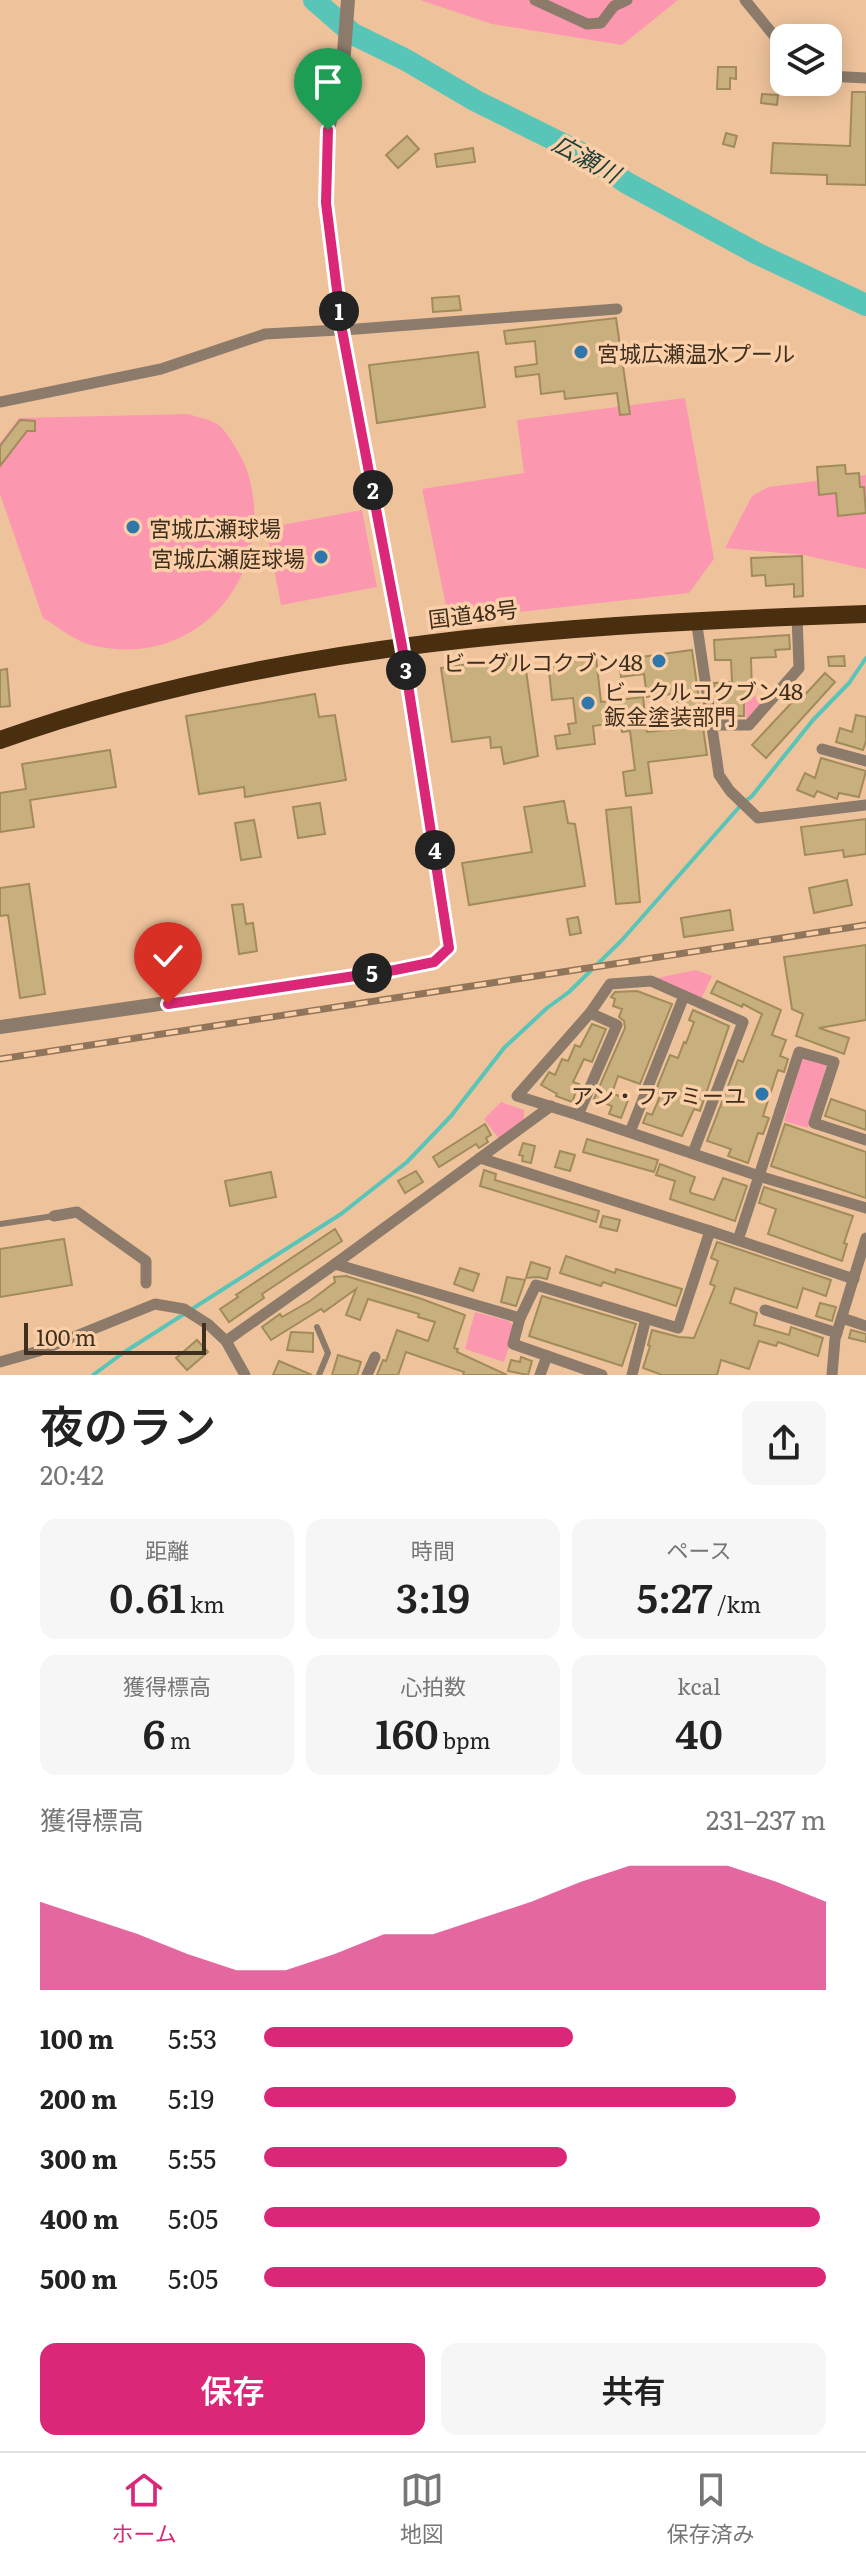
<!DOCTYPE html>
<html lang="ja">
<meta charset="utf-8">
<style>
body{margin:0;font-family:Literata,"Noto Sans JP",serif;background:#f6f6f6;color:#222;height:100vh;display:flex;flex-direction:column;font-size:30px;white-space:nowrap}
*{box-sizing:border-box;margin:0}
p{font-size:26px;color:#767676}
.icon{flex:none;width:44px;height:44px;fill:none;stroke:currentColor;stroke-width:2;stroke-linecap:round;stroke-linejoin:round}
.map{position:relative;height:1375px;overflow:hidden}
.panel{display:flex;flex-direction:column;background:#fff;flex:1}
.panel>*{flex:none}
.buttons{position:absolute;left:770px;top:24px;display:grid;gap:16px}
.buttons a{display:grid;place-items:center;width:72px;height:72px;border-radius:16px;background:#fff;box-shadow:0 4px 20px #0003;font-size:40px}
.scale{position:absolute;left:24px;bottom:20px;width:182px;box-sizing:border-box;padding-left:8px;border:4px solid #3f2f1f;border-top:0;font-size:22px;line-height:28px;white-space:nowrap;color:#3f2f1f;-webkit-text-stroke:6px #fbd0a9;paint-order:stroke}
.pin{position:absolute;display:grid;place-items:center;width:68px;height:68px;color:#fff;margin:-82px -34px;border-radius:50% 50% 50% 0;rotate:-45deg;box-shadow:0 0 8px #0007}
.pin .icon{rotate:45deg}
.km{position:absolute;width:40px;height:40px;margin:-20px;border-radius:50%;background:#222;color:#fff;font-size:22px;line-height:40px;text-align:center}
.round{display:grid;place-items:center;flex:none;width:84px;height:84px;border-radius:16px;background:#f6f6f6}
.head{display:flex;align-items:center;justify-content:space-between;height:136px;padding:0 40px}
h1{font-size:44px;font-weight:600;line-height:60px}
.metrics{display:grid;grid-template-columns:repeat(3,1fr);gap:12px;height:136px;padding:8px 40px}
.metrics div{display:grid;align-content:center;border-radius:16px;background:#f6f6f6;text-align:center}
.metrics b{font-size:40px;font-weight:600}
.metrics small{font-size:22px;font-weight:400}
.metrics p{font-size:22px}
.chart{height:224px;padding:16px 40px}
.chart p{display:flex;justify-content:space-between}
.chart svg{width:100%;height:144px;margin-top:8px;fill:#db2777;opacity:.7}
.cta{display:flex;gap:16px;margin-top:auto;padding:16px 40px}
.cta a{flex:1;height:92px;border-radius:16px;background:#db2777;color:#fff;font-size:32px;font-weight:600;line-height:92px;text-align:center}
.cta a+a{background:#f6f6f6;color:#222}
ul{padding:0 40px;list-style:none;font-size:26px}
li{display:grid;grid-template-columns:128px 96px 1fr;align-items:center;height:60px}
li i{height:20px;border-radius:10px;background:#db2777}
.tab-bar{display:flex;justify-content:space-around;align-items:center;height:112px;border-top:2px solid #e0e0e0;background:#fff;font-size:22px;color:#767676}
.tab-bar a{display:grid;justify-items:center;gap:4px}
.tab-bar .on{color:#db2777}
.map>svg:first-child{display:block}
.green{fill:#fc97b0}
.lines{fill:none;stroke-linecap:round;stroke-linejoin:round}
.stream{stroke:#59c5b8;stroke-width:4}
.river{stroke:#59c5b8;stroke-width:22}
.building{fill:#c7af7e;stroke:#a28b5b;stroke-width:2}
.service{stroke:#8c7b6b;stroke-width:6}
.minor{stroke:#8c7b6b;stroke-width:11}
.tertiary{stroke:#8c7b6b;stroke-width:14}
.trunk{stroke:#4a2e10;stroke-width:18}
.rail-casing{stroke:#91755a;stroke-width:7}
.rail{stroke:#fbd0a9;stroke-width:4;stroke-dasharray:12;stroke-linecap:butt}
.route-casing{stroke:#fff;stroke-width:16}
.route{stroke:#db2777;stroke-width:10}
.poi-dot{fill:#2f76aa;stroke:#fbd0a9;stroke-width:3}
.labels{text-anchor:middle;dominant-baseline:central;stroke-width:7;stroke-linejoin:round;paint-order:stroke}
.poi-label{font-size:22px;fill:#3f2f1f;stroke:#fbd0a9;text-anchor:start}
.street-label{font-size:22px;fill:#3f2f1f;stroke:#fbd0a9}
.water-label{font-size:24px;font-style:italic;fill:#1e3f3a;stroke:#fbd0a9}
</style>
<div class="map">
<svg width="866" height="1375" viewBox="0 0 866 1375">
<rect width="100%" height="100%" fill="#eec39c"/>
<g class="green">
<path d="M420 0H678L622 45 492 24Z"/>
<path d="M685 398 714 559 689 593 449 620 422 489 524 473 517 420Z"/>
<path d="M188 414C197 417 209 419 217 424 227 430 243 459 247 470 280 572 199 672 91 645 74 641 59 627 43 618L0 494V443L19 418Z"/>
<path d="M866 475V569L804 555 725 548 752 496 768 487Z"/>
<path d="M362 510 377 587 281 605 266 528Z"/>
<path d="M772 696 746 720 745 697Z"/>
<path d="M696 970 712 976 701 999 657 978Z"/>
<path d="M803 1056 827 1064 808 1128 784 1121Z"/>
<path d="M501 1102 524 1110V1120L499 1139 484 1119Z"/>
<path d="M475 1312 509 1321 515 1329 504 1362 465 1349Z"/>
</g>
<g class="lines">
<path class="stream" d="M93 1375 123 1353 341 1214 407 1162 451 1116 504 1048 547 1008 569 992 622 940 741 805 752 796 813 720 849 683 866 658"/>
<path class="river" d="M314 0 353 34 406 60 476 101 585 155 627 183 756 253 866 305"/>
</g>
<g class="building">
<path d="M718 67H736V79L730 78V89H717Z"/>
<path d="M852 92H866V185L827 184V175L771 173 773 143 850 146Z"/>
<path d="M762 94 778 95 777 105 761 103Z"/>
<path d="M726 133 737 136 734 147 723 144Z"/>
<path d="M407 136 419 149 398 168 386 155Z"/>
<path d="M473 148 475 162 437 167 435 154Z"/>
<path d="M459 296 461 310 433 312 432 298Z"/>
<path d="M616 318 630 414 620 415 617 393 565 399 564 391 541 394 539 374 516 377 515 367 537 364 535 341 506 344 504 331Z"/>
<path d="M478 352 485 407 377 423 369 365Z"/>
<path d="M20 420 35 421V431H27L0 466V446Z"/>
<path d="M845 465 846 474 859 473 860 487H864L866 513 838 516 836 493 819 495 817 467Z"/>
<path d="M802 556 803 596 794 597V584L766 586 765 575 752 576 751 558Z"/>
<path d="M789 635 790 649 775 650 776 657 751 658 752 695H744V716H723L722 702 717 703 714 683 732 682 731 660H715L714 640Z"/>
<path d="M692 650 707 755 648 762 652 793 626 796 623 772 635 770 630 731 622 732 621 722 593 726 595 744 557 749 555 736 570 734 568 724 576 723 573 698 552 700 548 661 596 657 601 702 643 697 647 732 676 729 672 694 647 697 644 674 621 677 619 660Z"/>
<path d="M524 656 538 756 504 764 501 747 491 748 490 737 452 742 441 668Z"/>
<path d="M844 656 845 666H829L828 657Z"/>
<path d="M7 669 10 706 0 707V670Z"/>
<path d="M825 673 835 682 766 758 752 745 797 697 800 700Z"/>
<path d="M315 694 319 717 335 715 346 780 245 797 244 787 199 794 186 716Z"/>
<path d="M856 715 866 717V741L863 750 836 742 840 728 852 732Z"/>
<path d="M110 750 116 787 30 800 34 827 0 832V793L26 789 22 764Z"/>
<path d="M821 758 866 771 859 797 839 793 837 799 817 791 814 797 797 790 805 773 815 778Z"/>
<path d="M564 801 568 823 575 824 585 886 469 905 462 863 532 852 524 807Z"/>
<path d="M320 803 325 834 298 838 293 807Z"/>
<path d="M631 807 640 902 616 904 606 810Z"/>
<path d="M866 819V854L844 857 843 850 805 855 801 827Z"/>
<path d="M254 820 261 857 241 860 235 823Z"/>
<path d="M847 880 852 905 814 913 809 888Z"/>
<path d="M29 884 45 994 20 998 8 915 0 916V888Z"/>
<path d="M243 904 246 924 253 923 257 951 239 954 232 905Z"/>
<path d="M730 910 733 930 684 937 681 918Z"/>
<path d="M578 917 581 933 570 935 567 919Z"/>
<path d="M866 945V1020L819 1028 849 1038 844 1054 796 1036 803 1014 792 1009 784 957Z"/>
<path d="M717 981 781 1010 772 1035 786 1040 780 1056 788 1059 784 1072 778 1070 763 1116 769 1118 763 1134 758 1133 748 1163 728 1156 731 1149 707 1141 738 1060 743 1062 762 1014 743 1004 742 1007 711 993Z"/>
<path d="M637 991 672 1004 640 1084 618 1076 612 1093 628 1100 621 1118 609 1114 612 1106 594 1099 625 1028 624 1021 619 1017 622 1009 613 1006 615 999 611 997 615 992Z"/>
<path d="M693 1010 729 1026 700 1111 694 1109 682 1136 643 1123 647 1113 652 1115 661 1094 655 1092 670 1055 678 1058 684 1042 686 1043 694 1022 689 1020Z"/>
<path d="M592 1024 606 1029 592 1062 584 1059 573 1082 579 1084 572 1102 556 1096 557 1094 541 1085 549 1072 555 1075 562 1059 568 1061 575 1045 580 1047Z"/>
<path d="M831 1099 866 1111V1130L825 1116Z"/>
<path d="M485 1124 491 1135 486 1138 488 1142 479 1148 476 1144 439 1167 433 1157Z"/>
<path d="M785 1124 866 1152V1198L771 1166Z"/>
<path d="M587 1139 658 1160 654 1172 583 1152Z"/>
<path d="M523 1143 535 1146 531 1163 522 1161 523 1156 519 1155Z"/>
<path d="M560 1151 575 1155 570 1171 555 1167Z"/>
<path d="M660 1164 695 1177 690 1191 691 1193 714 1200 723 1178 747 1186 735 1221 670 1199 675 1181 656 1175Z"/>
<path d="M484 1170 496 1174 495 1180 599 1211 596 1222 480 1186Z"/>
<path d="M416 1171 423 1182 405 1193 398 1181Z"/>
<path d="M271 1172 276 1197 230 1206 225 1181Z"/>
<path d="M764 1187 853 1216 844 1243 847 1244 842 1261 768 1234 776 1209 759 1203Z"/>
<path d="M603 1216 620 1220 617 1231 600 1227Z"/>
<path d="M335 1229 342 1241 262 1294 264 1298 229 1322 220 1309 238 1297 236 1295Z"/>
<path d="M64 1239 72 1285 0 1297V1249Z"/>
<path d="M717 1242 831 1280 826 1296 803 1288 797 1308 735 1288 730 1303 757 1313 754 1325 789 1335 791 1327 823 1338 818 1356 778 1342 776 1346 759 1341 749 1369 721 1360 717 1375H662L643 1368 650 1346 648 1345 652 1330 679 1337 694 1338 715 1286 710 1284 718 1261 711 1258Z"/>
<path d="M566 1256 615 1273 616 1269 682 1289 676 1306 603 1282 601 1286 560 1273Z"/>
<path d="M531 1262 550 1268 547 1279 538 1277 526 1278Z"/>
<path d="M460 1268 479 1274 473 1291 454 1284Z"/>
<path d="M346 1276 419 1298 465 1315 454 1348 458 1349 457 1352 507 1375H463L464 1372 406 1352 398 1375H377L383 1360 386 1361 397 1330 428 1341 435 1322 418 1317 419 1314 368 1299 360 1320 346 1315 356 1289 324 1312 321 1309 271 1340 262 1327 280 1314 282 1317 310 1301 335 1282 334 1277Z"/>
<path d="M507 1277 525 1280 516 1306 501 1302Z"/>
<path d="M542 1296 636 1324 622 1366 529 1336Z"/>
<path d="M820 1303 836 1307 832 1321 816 1316Z"/>
<path d="M851 1330 866 1334V1342L849 1338Z"/>
<path d="M291 1332 313 1333V1352L287 1350Z"/>
<path d="M197 1340 208 1352 187 1370 176 1358Z"/>
<path d="M338 1355 361 1362 357 1375H332Z"/>
<path d="M521 1357 532 1361 528 1375 508 1371 511 1360 520 1362Z"/>
<path d="M279 1361 312 1375H273Z"/>
</g>
<g class="lines">
<g class="service">
<path d="M0 1224 54 1216"/>
<path d="M317 1327 328 1353 319 1375"/>
</g>
<g class="minor">
<path d="M535 0 587 24 601 23 614 6 627 0"/>
<path d="M745 0 784 48"/>
<path d="M828 76 866 78"/>
<path d="M0 402 161 369 265 334 357 329 617 309"/>
<path d="M696 619 719 775 730 791 758 818 866 805"/>
<path d="M712 725H749L799 668 797 616"/>
<path d="M822 749 866 761"/>
<path d="M578 1115 517 1096 590 1013"/>
<path d="M630 1132 684 996"/>
<path d="M866 1140 814 1123 834 1062 799 1052 759 1176 866 1208"/>
<path d="M693 1153 743 1022 651 981 610 984 590 1013 617 1025 578 1115 759 1176 738 1240"/>
<path d="M480 1158 710 1231"/>
<path d="M54 1216 77 1212 146 1261V1283"/>
<path d="M335 1264 551 1106"/>
<path d="M765 1310 837 1333"/>
<path d="M842 1318 866 1326"/>
<path d="M226 1341 335 1264 520 1318"/>
<path d="M0 1362 39 1351 155 1304 184 1309 209 1325 226 1341 245 1375"/>
<path d="M367 1375 375 1357"/>
<path d="M540 1375 547 1356"/>
<path d="M602 1375 513 1344 520 1318 536 1285 678 1328 710 1231 854 1279"/>
<path d="M632 1375 646 1318"/>
<path d="M832 1375 835 1339 866 1238"/>
</g>
<path class="tertiary" d="M0 1027 395 970 434 962 449 948 402 646 342 330 326 203 328 130 344 53 348 0"/>
<path class="trunk" d="M0 740C278 641 574 624 866 614"/>
<g class="rail-casing">
<path id="rail" d="M0 1059 866 925"/>
</g>
<use href="#rail" class="rail"/>
</g>
<g class="lines">
<g class="route-casing">
<path id="route" d="M168 1004 395 970 434 962 449 948 402 646 342 330 326 203 328 130"/>
</g>
<use href="#route" class="route"/>
</g>
<g class="poi-dot">
<circle cx="581" cy="352" r="8"/>
<circle cx="133" cy="527" r="8"/>
<circle cx="321" cy="557" r="8"/>
<circle cx="659" cy="661" r="8"/>
<circle cx="588" cy="703" r="8"/>
<circle cx="762" cy="1094" r="8"/>
</g>
<g class="labels">
<g class="poi-label">
<text x="597" y="352">宮城広瀬温水プール</text>
<text x="149" y="527">宮城広瀬球場</text>
<text x="305" y="557" text-anchor="end">宮城広瀬庭球場</text>
<text x="643" y="661" text-anchor="end">ビーグルコクブン48</text>
<text x="604" y="690">ビークルコクブン48<tspan x="604" dy="25">鈑金塗装部門</tspan></text>
<text x="746" y="1094" text-anchor="end">アン・ファミーユ</text>
</g>
<g class="street-label">
<text transform="translate(473 613) rotate(-7)">国道48号</text>
</g>
<g class="water-label">
<text transform="translate(587 157) rotate(29)">広瀬川</text>
</g>
</g>
</svg>
<div class="buttons">
<a><svg class="icon" aria-label="layers" viewBox="0 0 24 24"><path d="M12 4l9 5-9 5-9-5zM3 14l9 5 9-5"/></svg></a>
</div>
<div class="scale">100 m</div>
<div class="pin" style="left:328px;top:130px;background:#1e9e55"><svg class="icon" aria-label="arrive" viewBox="0 0 24 24"><path d="M6 21V4h12l-3 4 3 4H6"/></svg></div>
<div class="pin" style="left:168px;top:1004px;background:#d93025"><svg class="icon" aria-label="check" viewBox="0 0 24 24"><path d="M5 12l5 5 9-10"/></svg></div>
<b class="km" style="left:339px;top:311px">1</b>
<b class="km" style="left:373px;top:490px">2</b>
<b class="km" style="left:406px;top:670px">3</b>
<b class="km" style="left:435px;top:850px">4</b>
<b class="km" style="left:372px;top:973px">5</b>
</div>
<section class="panel">
<div class="head"><div><h1>夜のラン</h1><p>20:42</p></div><a class="round"><svg class="icon" aria-label="share" viewBox="0 0 24 24"><path d="M12 15V3M7 8l5-5 5 5M5 13v7h14v-7"/></svg></a></div>
<div class="metrics">
<div><p>距離</p><b>0.61<small> km</small></b></div>
<div><p>時間</p><b>3:19</b></div>
<div><p>ペース</p><b>5:27<small> /km</small></b></div>
</div>
<div class="metrics">
<div><p>獲得標高</p><b>6<small> m</small></b></div>
<div><p>心拍数</p><b>160<small> bpm</small></b></div>
<div><p>kcal</p><b>40</b></div>
</div>
<div class="chart"><p><span>獲得標高</span>231–237 m</p>
<svg viewBox="0 0 160 44" preserveAspectRatio="none"><path d="M0 44V17L10 22L20 27L30 33L40 38L50 38L60 33L70 27L80 27L90 22L100 17L110 11L120 6L130 6L140 6L150 11L160 17V44z"/></svg>
</div>
<ul>
<li><b>100 m</b>5:53<i style="width:55%"></i></li>
<li><b>200 m</b>5:19<i style="width:84%"></i></li>
<li><b>300 m</b>5:55<i style="width:54%"></i></li>
<li><b>400 m</b>5:05<i style="width:99%"></i></li>
<li><b>500 m</b>5:05<i style="width:100%"></i></li>
</ul>
<div class="cta"><a>保存</a><a>共有</a></div>
</section>
<nav class="tab-bar">
<a class="on"><svg class="icon" aria-label="home" viewBox="0 0 24 24"><path d="M3 11l9-7 9 7M6 9v11h12V9"/></svg>ホーム</a>
<a><svg class="icon" aria-label="map" viewBox="0 0 24 24"><path d="M3 6l6-2 6 2 6-2v14l-6 2-6-2-6 2zM9 4v14M15 6v14"/></svg>地図</a>
<a><svg class="icon" aria-label="saved" viewBox="0 0 24 24"><path d="M7 4h10v16l-5-4-5 4z"/></svg>保存済み</a>
</nav>
